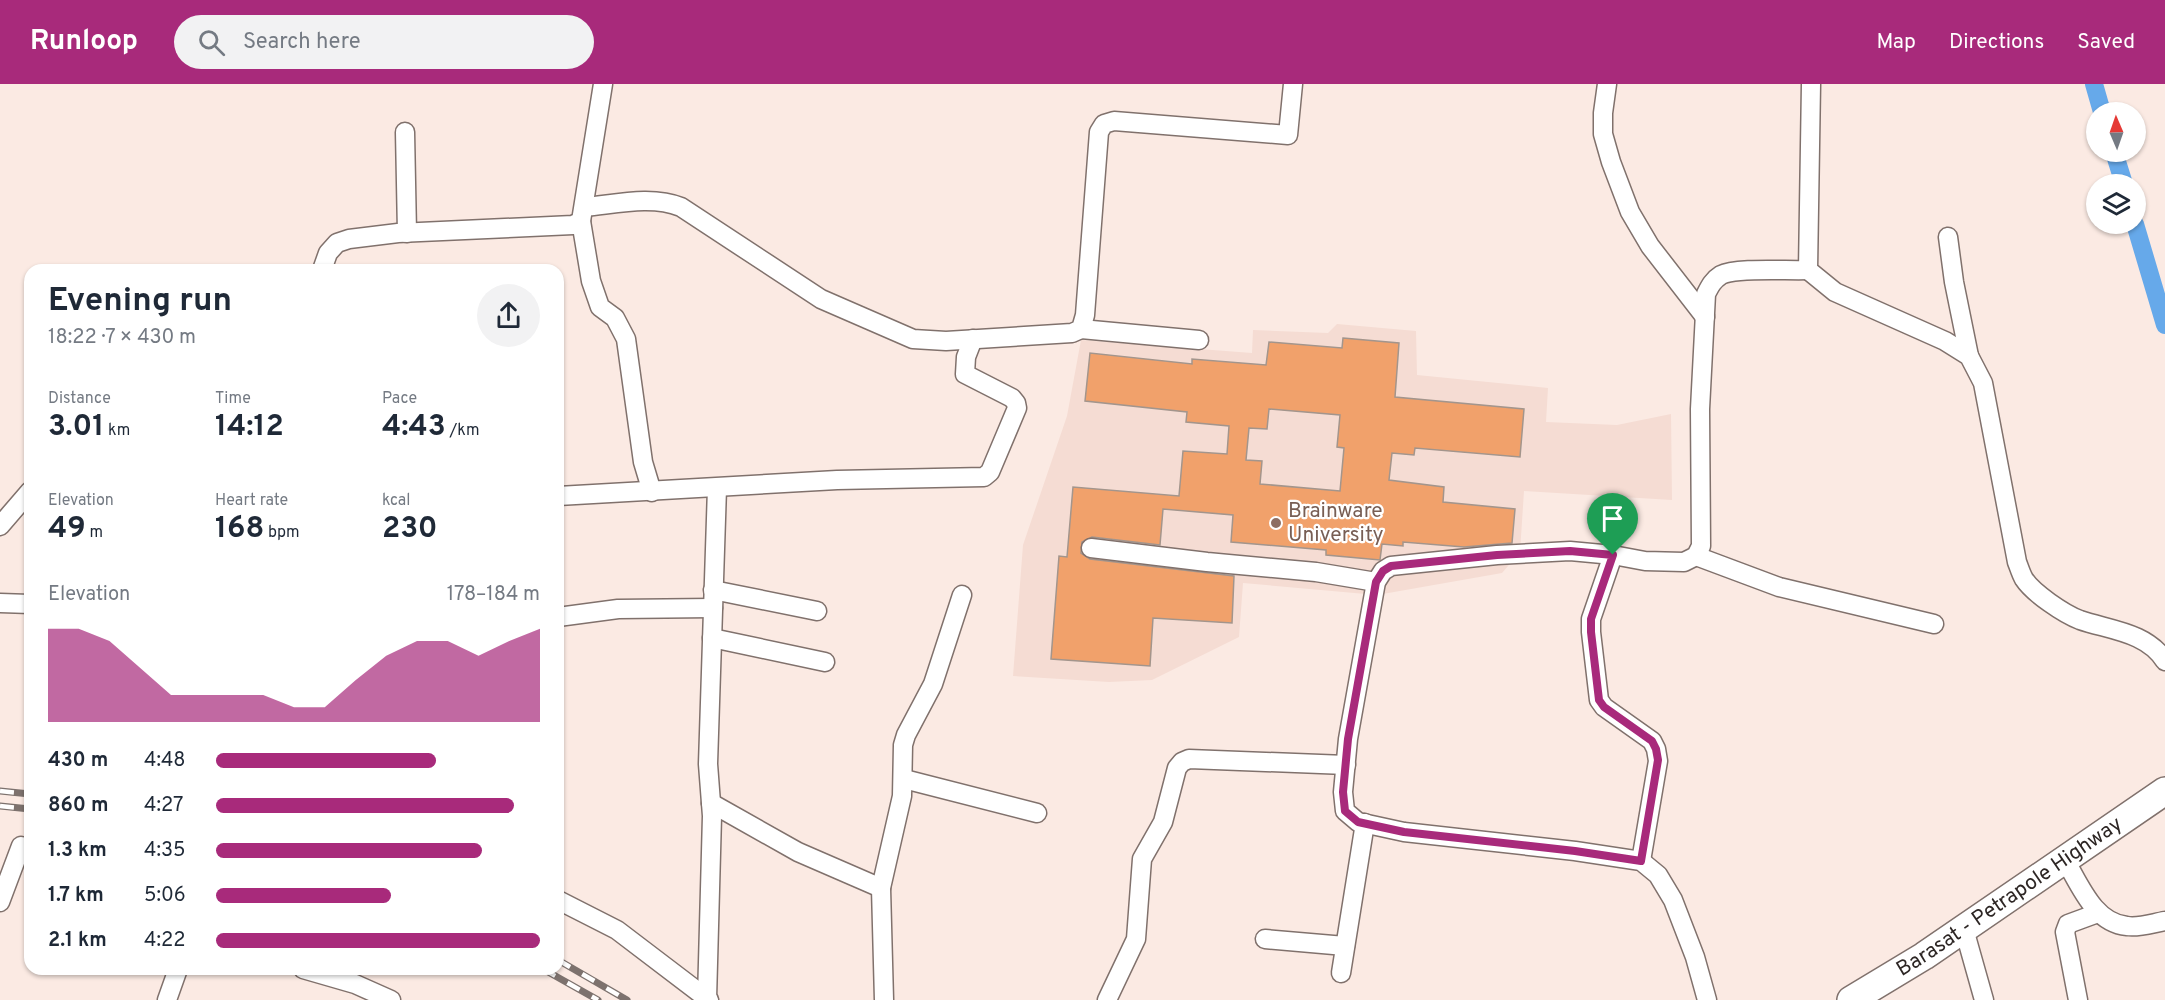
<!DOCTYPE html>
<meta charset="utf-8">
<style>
body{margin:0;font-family:Overpass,sans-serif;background:#f2f2f3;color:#1f2937;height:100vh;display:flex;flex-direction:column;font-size:22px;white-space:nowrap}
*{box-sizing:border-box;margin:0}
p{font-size:20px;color:#747a83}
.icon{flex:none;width:33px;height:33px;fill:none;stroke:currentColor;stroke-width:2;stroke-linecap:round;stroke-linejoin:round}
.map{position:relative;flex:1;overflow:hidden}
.sheet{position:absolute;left:24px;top:180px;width:540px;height:711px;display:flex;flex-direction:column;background:#fff;border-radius:18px;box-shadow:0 2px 4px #0004}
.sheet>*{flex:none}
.needle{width:39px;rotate:358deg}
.fabs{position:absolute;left:2086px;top:18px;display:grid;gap:12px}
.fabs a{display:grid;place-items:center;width:60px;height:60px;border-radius:50%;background:#fff;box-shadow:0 2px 4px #0004;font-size:30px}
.pin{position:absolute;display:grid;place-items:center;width:51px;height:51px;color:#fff;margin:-62px -26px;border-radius:50% 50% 50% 0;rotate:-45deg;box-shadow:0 0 6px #0007}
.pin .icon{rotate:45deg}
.round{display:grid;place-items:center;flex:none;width:63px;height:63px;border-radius:32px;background:#f2f2f3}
.head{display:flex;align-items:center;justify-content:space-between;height:102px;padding:0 24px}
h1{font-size:33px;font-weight:700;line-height:45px}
.metrics{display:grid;grid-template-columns:repeat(3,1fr);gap:9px;height:102px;padding:6px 24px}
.metrics div{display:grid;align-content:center}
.metrics b{font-size:30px;font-weight:700}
.metrics small{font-size:16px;font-weight:400}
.metrics p{font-size:16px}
.chart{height:168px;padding:12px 24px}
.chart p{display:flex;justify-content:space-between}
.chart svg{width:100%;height:108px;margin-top:6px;fill:#a82a7b;opacity:.7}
ul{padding:0 24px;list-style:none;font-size:20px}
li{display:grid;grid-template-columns:96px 72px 1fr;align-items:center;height:45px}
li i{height:15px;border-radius:8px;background:#a82a7b}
header{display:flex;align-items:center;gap:36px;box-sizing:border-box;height:84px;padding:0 30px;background:#a82a7b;color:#fff}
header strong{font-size:28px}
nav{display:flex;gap:33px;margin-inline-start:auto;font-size:21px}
.search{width:420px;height:54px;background:#f2f2f3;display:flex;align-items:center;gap:15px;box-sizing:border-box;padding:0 21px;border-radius:33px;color:#747a83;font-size:22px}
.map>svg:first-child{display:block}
.built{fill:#f5dcd3}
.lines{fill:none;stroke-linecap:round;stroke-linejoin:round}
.canal{stroke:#66a9ea;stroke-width:18}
.building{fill:#f1a16b;stroke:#a3958c;stroke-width:1.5;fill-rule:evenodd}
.minor-casing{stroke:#80716c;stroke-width:21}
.highway-casing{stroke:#80716c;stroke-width:30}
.minor{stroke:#fff;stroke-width:18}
.highway{stroke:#fff;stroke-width:27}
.rail-casing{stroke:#7d726e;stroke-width:7}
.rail{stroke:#fff;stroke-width:4.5;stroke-dasharray:14;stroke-linecap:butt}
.route-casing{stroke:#fff;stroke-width:12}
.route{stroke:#a82a7b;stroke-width:8}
.education-dot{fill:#8d6e63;stroke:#fff;stroke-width:2}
.labels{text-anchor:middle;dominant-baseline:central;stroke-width:4.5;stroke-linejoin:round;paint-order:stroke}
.education-label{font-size:21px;fill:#785e54;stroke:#fff;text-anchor:start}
.street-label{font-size:21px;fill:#2d2624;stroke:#fff}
</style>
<header>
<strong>Runloop</strong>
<div class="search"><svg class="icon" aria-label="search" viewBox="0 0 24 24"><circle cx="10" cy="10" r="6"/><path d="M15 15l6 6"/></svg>Search here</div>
<nav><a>Map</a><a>Directions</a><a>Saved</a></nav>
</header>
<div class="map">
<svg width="2165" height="916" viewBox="0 0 2165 916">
<rect width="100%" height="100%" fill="#fbeae3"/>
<path class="built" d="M1337 240 1416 247 1417 291 1548 304 1546 338 1617 341 1671 330 1672 416 1524 407 1520 468 1502 489 1377 511 1243 499 1239 553 1152 596 1109 598 1013 592 1023 461 1067 332 1081 256 1252 269 1253 246 1328 249Z"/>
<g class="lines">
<g class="canal">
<path d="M2094 0 2102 28"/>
<path d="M2114 68 2124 100"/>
<path d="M2135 140 2165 241"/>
</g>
</g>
<path class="building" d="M1343 254 1399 259 1395 313 1524 325 1520 373 1415 364 1414 371 1392 369 1389 396 1444 403 1443 418 1515 425 1512 459 1464 463 1403 458V462L1382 460 1380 476 1326 471V466L1231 458 1233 431 1163 425 1160 461 1092 453 1082 458 1081 469 1090 475 1234 492 1232 539 1153 534 1150 582 1051 575 1059 472 1067 473 1073 403 1179 412 1183 367 1227 370 1229 342 1186 338 1187 328 1085 317 1090 269 1192 280V275L1266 281 1269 258 1342 264ZM1269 325 1340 331 1337 363 1344 364 1340 407 1260 400 1262 377 1246 376 1249 344 1267 345Z"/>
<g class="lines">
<g class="minor-casing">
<g id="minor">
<path d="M1607 0 1603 29V50L1611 78 1630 128 1650 162 1705 233"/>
<path d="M1811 0 1808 186 1835 208 1945 257 1969 272 1983 299 2017 478C2019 483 2021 490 2024 495 2033 509 2064 530 2080 536 2109 546 2147 548 2165 577"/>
<path d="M405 48 407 149"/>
<path d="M585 123C616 120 652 111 681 123L821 215 913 255 946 257 1072 249 1081 245 1085 231 1099 48 1104 40 1114 37 1288 51 1293 0"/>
<path d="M581 137 591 197 600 223 615 234 626 255 643 378 652 408"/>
<path d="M1948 153 1954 198 1969 272"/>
<path d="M322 186 328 169 337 159 349 155 398 149 573 141 581 137 603 0"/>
<path d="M1081 245 1199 256"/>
<path d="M558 412 837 396 984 393 990 388 1017 324 1016 319 1012 314 965 290 966 273 973 255"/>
<path d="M0 442 30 407"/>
<path d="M1091 464 1207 478 1316 488 1376 498"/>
<path d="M1613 471 1591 535V548L1599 616 1604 623 1652 657 1656 665 1658 677 1641 777"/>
<path d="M1696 472 1779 503 1934 540"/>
<path d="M713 506 817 527"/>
<path d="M0 519 30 520"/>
<path d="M558 533 618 525 713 524"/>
<path d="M712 554 825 578"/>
<path d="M904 695 1037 729"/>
<path d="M711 719 798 768 881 804"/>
<path d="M2065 776C2080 801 2094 839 2127 842 2139 844 2153 839 2165 837"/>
<path d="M558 816 617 846 709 916"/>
<path d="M0 818 21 762"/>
<path d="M1964 845 1984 916"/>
<path d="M1265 855 1345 862"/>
<path d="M303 885 355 900 391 916"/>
<path d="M1341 889 1365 739"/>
<path d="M707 915 712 732 708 680 717 404"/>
<path d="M167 916 178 885"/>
<path d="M884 916 881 804 902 712 903 661 906 651 933 600 962 511"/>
<path d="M1107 916 1136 855 1142 775 1163 738 1177 684 1182 678 1189 675 1346 681"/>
<path d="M1707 916 1695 873 1673 816 1658 791 1641 777 1575 767 1404 748 1358 738 1345 727 1343 708 1348 655 1376 498 1383 487 1391 482 1497 471 1570 467 1613 471 1645 477 1684 478 1696 472 1701 462 1700 325 1706 210C1710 202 1713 196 1721 191 1736 183 1788 187 1808 186"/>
<path d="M2078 916 2065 848 2068 840 2098 829"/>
</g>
</g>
<g class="highway-casing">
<g id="highway">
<path id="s1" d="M1851 916 1924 872 2165 707"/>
</g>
</g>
<use href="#minor" class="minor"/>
<use href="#highway" class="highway"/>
<g class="rail-casing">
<g id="rail">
<path d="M0 707 30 710"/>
<path d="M0 722 30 725"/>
<path d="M558 876 627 916"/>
<path d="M543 885 598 916"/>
</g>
</g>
<use href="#rail" class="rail"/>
</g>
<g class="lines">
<g class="route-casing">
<path id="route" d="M1570 467 1613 471 1591 535V548L1599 616 1604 623 1652 657 1656 665 1658 676 1641 777 1575 767 1404 748 1358 738 1345 727 1343 708 1348 655 1376 498 1383 487 1391 482 1497 471Z"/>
</g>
<use href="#route" class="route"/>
</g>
<circle class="education-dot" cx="1276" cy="439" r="6"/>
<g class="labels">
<g class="education-label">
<text x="1288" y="427">Brainware<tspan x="1288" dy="24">University</tspan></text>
</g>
<g class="street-label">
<text stroke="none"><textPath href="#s1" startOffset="189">Barasat - Petrapole Highway</textPath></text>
</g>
</g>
</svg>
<div class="fabs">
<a><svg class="needle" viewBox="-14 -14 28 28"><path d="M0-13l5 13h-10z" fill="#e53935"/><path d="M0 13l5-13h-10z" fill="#747a83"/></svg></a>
<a><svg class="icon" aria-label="layers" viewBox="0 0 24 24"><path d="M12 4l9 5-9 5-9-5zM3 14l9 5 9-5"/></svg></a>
</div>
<div class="pin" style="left:1613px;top:471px;background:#1e9e55"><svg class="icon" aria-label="arrive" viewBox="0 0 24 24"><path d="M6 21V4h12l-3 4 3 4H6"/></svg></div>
<section class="sheet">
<div class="head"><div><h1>Evening run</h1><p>18:22 · 7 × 430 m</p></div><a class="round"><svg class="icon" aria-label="share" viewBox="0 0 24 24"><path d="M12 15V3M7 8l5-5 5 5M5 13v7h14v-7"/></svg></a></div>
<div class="metrics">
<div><p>Distance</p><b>3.01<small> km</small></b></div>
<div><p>Time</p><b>14:12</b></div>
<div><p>Pace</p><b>4:43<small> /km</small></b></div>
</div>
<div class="metrics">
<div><p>Elevation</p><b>49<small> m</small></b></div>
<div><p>Heart rate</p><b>168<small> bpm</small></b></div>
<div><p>kcal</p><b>230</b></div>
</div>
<div class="chart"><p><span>Elevation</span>178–184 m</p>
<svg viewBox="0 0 160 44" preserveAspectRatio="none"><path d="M0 44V6L10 6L20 11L30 22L40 33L50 33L60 33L70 33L80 38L90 38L100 27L110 17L120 11L130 11L140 17L150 11L160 6V44z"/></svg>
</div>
<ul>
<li><b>430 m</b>4:48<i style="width:68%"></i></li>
<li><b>860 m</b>4:27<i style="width:92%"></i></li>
<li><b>1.3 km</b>4:35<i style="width:82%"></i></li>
<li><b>1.7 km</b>5:06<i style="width:54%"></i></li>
<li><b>2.1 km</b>4:22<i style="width:100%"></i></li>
</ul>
</section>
</div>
